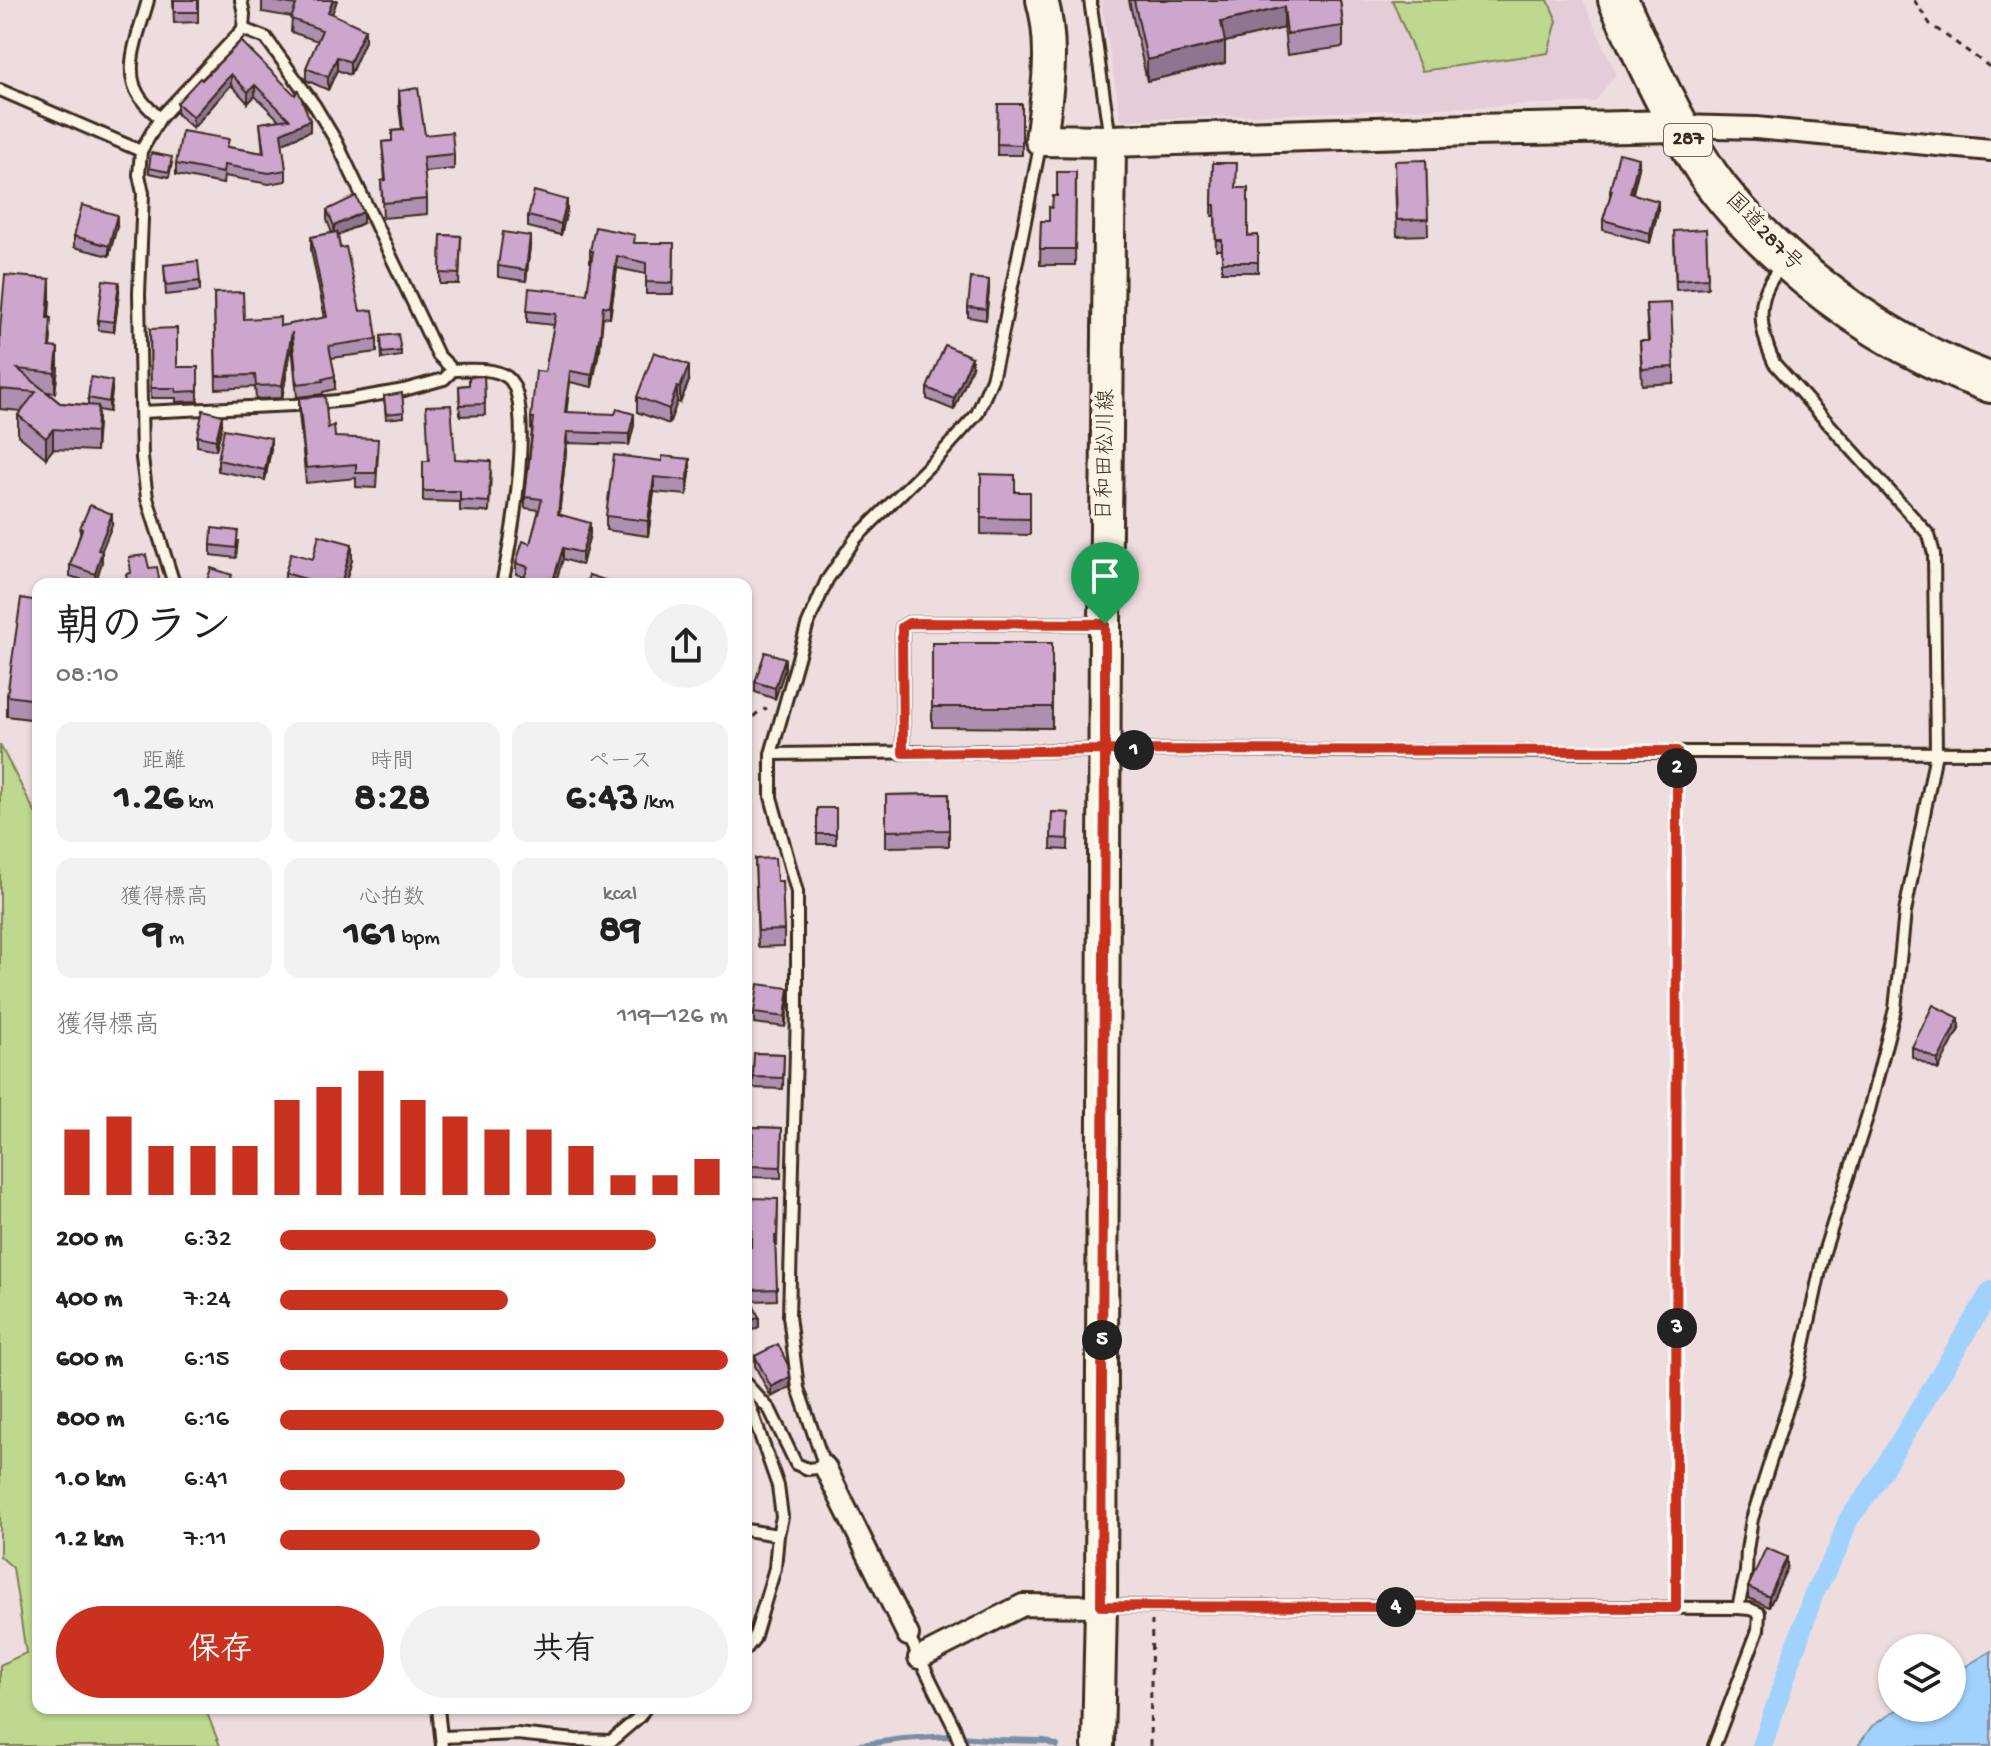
<!DOCTYPE html>
<html lang="ja">
<meta charset="utf-8">
<style>
body{margin:0;font-family:"Gochi Hand","Klee One",sans-serif;background:#f2f2f2;color:#202124;height:100vh;display:flex;flex-direction:column;font-size:30px;white-space:nowrap}
*{box-sizing:border-box;margin:0}
p{font-size:26px;color:#757577}
.icon{flex:none;width:44px;height:44px;fill:none;stroke:currentColor;stroke-width:2;stroke-linecap:round;stroke-linejoin:round}
.map{position:relative;flex:1;overflow:hidden}
.details{position:absolute;left:32px;top:578px;width:720px;height:1136px;display:flex;flex-direction:column;background:#fff;border-radius:16px;box-shadow:0 2px 6px #0004}
.details>*{flex:none}
.controls{position:absolute;left:1878px;top:1634px;display:grid;gap:16px}
.controls a{display:grid;place-items:center;width:88px;height:88px;border-radius:50%;background:#fff;box-shadow:0 2px 6px #0004;font-size:40px}
.pin{position:absolute;display:grid;place-items:center;width:68px;height:68px;color:#fff;margin:-82px -34px;border-radius:50% 50% 50% 0;rotate:-45deg;box-shadow:0 0 8px #0007}
.pin .icon{rotate:45deg}
.km{position:absolute;width:40px;height:40px;margin:-20px;border-radius:50%;background:#222;color:#fff;font-size:22px;line-height:40px;text-align:center}
.round{display:grid;place-items:center;flex:none;width:84px;height:84px;border-radius:42px;background:#f2f2f2}
.summary{display:flex;align-items:center;justify-content:space-between;height:136px;padding:0 24px}
h1{font-size:44px;font-weight:800;line-height:60px}
.metrics{display:grid;grid-template-columns:repeat(3,1fr);gap:12px;height:136px;padding:8px 24px}
.metrics div{display:grid;align-content:center;border-radius:16px;background:#f2f2f2;text-align:center}
.metrics b{font-size:40px;font-weight:800}
.metrics small{font-size:22px;font-weight:400}
.metrics p{font-size:22px}
.chart{height:224px;padding:16px 24px}
.chart p{display:flex;justify-content:space-between}
.chart svg{width:100%;height:144px;margin-top:8px;stroke:#c8321e;stroke-width:6}
.cta{display:flex;gap:16px;margin-top:auto;padding:16px 24px}
.cta a{flex:1;height:92px;border-radius:48px;background:#c8321e;color:#fff;font-size:32px;font-weight:800;line-height:92px;text-align:center}
.cta a+a{background:#f2f2f2;color:#202124}
ul{padding:0 24px;list-style:none;font-size:26px}
li{display:grid;grid-template-columns:128px 96px 1fr;align-items:center;height:60px}
li i{height:20px;border-radius:10px;background:#c8321e}
.map>svg:first-child{display:block}
.built{fill:#e4ccd9}
.green{fill:#bed88f;stroke:#7c8156;stroke-width:2}
.water{fill:#a0d2fd;stroke:#788fa4;stroke-width:2}
.lines{fill:none;stroke-linecap:round;stroke-linejoin:round}
.stream{stroke:#788fa4;stroke-width:6}
.canal{stroke:#a0d2fd;stroke-width:20}
.lane-casing{stroke:#3b2a1e;stroke-width:16}
.street-casing{stroke:#3b2a1e;stroke-width:26}
.secondary-casing{stroke:#3b2a1e;stroke-width:36}
.highway-casing{stroke:#3b2a1e;stroke-width:44}
.path{stroke:#3b2a1e;stroke-width:3;stroke-dasharray:6 6;stroke-linecap:butt}
.lane{stroke:#fcf5e5;stroke-width:10}
.street{stroke:#fcf5e5;stroke-width:20}
.secondary{stroke:#fcf5e5;stroke-width:30}
.highway{stroke:#fcf5e5;stroke-width:38}
.wall{fill:#af8fb0;stroke:#3b2a1e;stroke-width:2}
.shaded-wall{fill:#8f7490;stroke:#3b2a1e;stroke-width:2}
.building{fill:#cca6cd;stroke:#3b2a1e;stroke-width:2}
.route-casing{stroke:#fff;stroke-width:16}
.route{stroke:#c8321e;stroke-width:10}
.labels{text-anchor:middle;dominant-baseline:central;stroke-width:8;stroke-linejoin:round;paint-order:stroke}
.shield{fill:#fcf5e5;stroke:#75675a;stroke-width:2}
.shield-label{font-size:20px;font-weight:bold;fill:#3b2a1e}
.street-label{font-size:22px;fill:#3b2a1e;stroke:#fcf5e5}
</style>
<div class="map">
<svg width="1991" height="1746" viewBox="0 0 1991 1746">
<rect width="100%" height="100%" fill="#eeddde"/>
<filter id="ink" filterUnits="userSpaceOnUse"><feTurbulence type="fractalNoise" baseFrequency=".0125" numOctaves="2"/><feDisplacementMap in="SourceGraphic" scale="16" xChannelSelector="R" yChannelSelector="G"/><feConvolveMatrix kernelMatrix="1 2 1 2 8 2 1 2 1" color-interpolation-filters="sRGB"/></filter>
<g filter="url(#ink)">
<path class="built" d="M1101 0H1583L1616 74 1595 102 1121 120Z"/>
<g class="green">
<path d="M1392 0H1548L1557 21 1548 53 1422 71Z"/>
<path d="M0 745 38 818V1708H205L220 1746H0V1665L26 1653 13 1568 0 1556Z"/>
</g>
<path class="water" d="M1991 1651V1746H1858L1872 1726 1900 1708H1952V1675Z"/>
<g class="lines">
<path class="stream" d="M853 1746 903 1739 949 1736 997 1740 1045 1741 1057 1746"/>
<path class="canal" d="M1762 1746 1814 1593 1837 1551 1848 1520 1870 1491 1991 1291"/>
<g class="lane-casing">
<g id="lane">
<path d="M148 0C141 28 122 67 138 94 143 104 152 111 160 118"/>
<path d="M1090 0 1110 139"/>
<path d="M243 29 266 38 315 106 336 141 438 355 453 370C470 370 493 367 507 377 537 398 510 549 502 584"/>
<path d="M0 90 141 151"/>
<path d="M142 412 294 405 347 400 404 390 444 379 453 370"/>
<path d="M174 584 147 498 142 458 139 294 143 193 139 175 141 151 160 118 243 29 244 14 241 0"/>
<path d="M903 753 902 627 909 623 1101 624"/>
<path d="M771 754 1105 750 1991 753"/>
<path d="M746 1384 770 1410 796 1464 808 1469 825 1467 798 1388 789 1316 797 1013V892L771 797V754L807 626 827 580 856 538 941 454 977 414 992 379 1001 341 1041 141"/>
<path d="M746 1395 778 1486 782 1517 778 1535 775 1568 754 1639 746 1649"/>
<path d="M746 1530 778 1535"/>
<path d="M1103 1606 1738 1608 1746 1572 1747 1550 1752 1519 1797 1378 1824 1252 1868 1114 1895 1009 1905 912 1936 753 1934 554 1929 535 1774 363C1758 327 1754 295 1783 265"/>
<path d="M908 1635 954 1727 961 1746"/>
<path d="M438 1708 442 1746"/>
<path d="M442 1737 517 1734 575 1740 611 1741 639 1717 645 1708"/>
<path d="M1714 1746 1758 1630 1759 1613 1750 1609 1738 1608"/>
</g>
</g>
<g class="street-casing">
<g id="street">
<path d="M1679 126 1756 128 1991 150"/>
<path d="M825 1467 908 1635"/>
<path d="M919 1658 1023 1605 1101 1606"/>
</g>
</g>
<g class="secondary-casing">
<g id="secondary">
<path d="M1042 0C1055 46 1047 93 1041 140L1110 141 1472 130 1679 126"/>
<path d="M1098 1746 1101 1606 1105 624 1110 141"/>
</g>
</g>
<g class="highway-casing">
<path id="highway" d="M1618 0C1645 59 1671 118 1707 173 1726 201 1751 227 1776 250 1840 309 1908 353 1991 383"/>
</g>
<g class="path">
<path d="M1914 0 1930 24 1991 68"/>
<path d="M746 726 756 714 767 708"/>
<path d="M1676 1592 1677 768"/>
<path d="M1150 1746 1152 1621"/>
</g>
<use href="#lane" class="lane"/>
<use href="#street" class="street"/>
<use href="#secondary" class="secondary"/>
<use href="#highway" class="highway"/>
</g>
<g class="wall">
<path d="M173 0H198V22L174 23Z"/>
<path d="M262 0H337L332 14 365 41 350 75 337 70 328 90 306 80V68L318 41 291 32 292 17 262 12Z"/>
<path d="M1129 0H1340L1343 26V47L1287 55 1284 28 1225 42V63L1147 81Z"/>
<path d="M241 41 310 131 282 143 286 170V181L269 184 224 176 223 184 176 175V164L229 147 263 153 260 123 279 120 255 96 248 103 231 85 193 128 177 114V103Z"/>
<path d="M399 91 425 135 454 154V169L424 172 427 199V214L383 218 381 181 385 180 382 142 392 141V131L402 130 399 105Z"/>
<path d="M998 104H1022V155H997Z"/>
<path d="M1426 160 1428 235 1397 236 1395 177Z"/>
<path d="M172 163 169 177 149 173V168Z"/>
<path d="M1213 163 1236 188 1248 236 1258 235V272H1222V250H1216L1215 216H1212Z"/>
<path d="M1639 168 1633 193 1658 211 1650 243 1603 230V220L1610 197V190Z"/>
<path d="M1076 172 1075 265H1040L1041 221H1049L1057 196Z"/>
<path d="M327 210 363 223 338 235 340 248 360 311 377 339V352L331 358 335 376V389L323 392V394L297 397 292 345 282 398 256 399 255 387 216 389 214 293 244 319 280 326 325 318 311 250V237L332 233 327 220Z"/>
<path d="M567 210 561 235 528 227V216Z"/>
<path d="M117 226 109 256 74 247V236Z"/>
<path d="M1706 229 1708 288 1676 290 1674 241Z"/>
<path d="M441 235 461 236 459 284H440Z"/>
<path d="M635 243H674L673 294H646V274L617 268 610 318 603 317 600 351H599L592 387 570 382 566 412 634 425 629 445 567 443 559 514 590 534 582 565 563 559 524 577 516 574V563L530 544 539 510 525 508V497L532 429H531V418L545 372 554 325 527 322V311L587 294 592 262H590V251Z"/>
<path d="M530 246 526 281 498 277V266Z"/>
<path d="M164 265 200 281V291L166 295Z"/>
<path d="M989 290 986 320 968 317V307Z"/>
<path d="M119 293 114 332 98 330V320Z"/>
<path d="M50 299 49 318 51 338 50 347 58 368 55 393 47 392 60 403 88 405V398L112 391 109 412 98 410 96 451 53 449 46 458 18 435V415L21 411 0 409V330Z"/>
<path d="M1646 304 1674 367V383L1642 385 1640 341H1648Z"/>
<path d="M150 329 177 367H198V401L176 402V398H151Z"/>
<path d="M381 342 401 351V356L382 359Z"/>
<path d="M972 367 954 410 927 399V388Z"/>
<path d="M484 376 485 415 460 416 459 386 469 385Z"/>
<path d="M689 381 680 403 677 402 669 424 637 412V397Z"/>
<path d="M384 396 404 412V417L386 419Z"/>
<path d="M299 398 335 437 378 454 376 488 356 487V478L306 483 299 413Z"/>
<path d="M222 425 216 450 197 446V436Z"/>
<path d="M271 449 265 480 218 471V460Z"/>
<path d="M423 461 491 472 489 512 460 511V502L423 501Z"/>
<path d="M662 461 690 473 687 495 654 492 648 536 606 530V516Z"/>
<path d="M981 474 1015 492H1030V535L981 534Z"/>
<path d="M112 525 101 551 102 562 95 584 70 576V565L80 535V528Z"/>
<path d="M238 541 236 558 211 555V545Z"/>
<path d="M313 559 352 560 345 584H285V573Z"/>
<path d="M38 601V720L7 716V696Z"/>
<path d="M932 643H1052V728L932 727Z"/>
<path d="M785 669 775 699 755 692V682Z"/>
<path d="M949 794V846L886 847V795Z"/>
<rect x="817" y="808" width="19" height="36"/>
<path d="M1052 812 1069 813 1068 850 1051 849Z"/>
<path d="M755 859 777 881 784 930V946L758 947Z"/>
<path d="M789 999 785 1027 754 1023V1013Z"/>
<path d="M1959 1029 1938 1070 1912 1057V1047Z"/>
<path d="M754 1053 784 1054 783 1089 753 1088Z"/>
<path d="M753 1127 782 1128 781 1178 752 1177Z"/>
<path d="M778 1199 777 1246H775L777 1300 751 1301 759 1327 750 1298 748 1248 751 1247Z"/>
<path d="M755 1356 790 1387 771 1397 755 1366Z"/>
<path d="M1787 1568 1769 1607 1748 1598V1587Z"/>
</g>
<g class="shaded-wall">
<path d="M333 0H337L328 25V12Z"/>
<path d="M1284 7V28L1221 43V22Z"/>
<path d="M365 29V41L350 75V62Z"/>
<path d="M1225 42V63L1147 81V60Z"/>
<path d="M337 57V70L328 90V77Z"/>
<path d="M231 74V85L193 128V117Z"/>
<path d="M255 85V96L248 103V92Z"/>
<path d="M310 120V131L281 144V133Z"/>
<path d="M1639 158V168L1630 203V193Z"/>
<path d="M567 200V210L561 235V224Z"/>
<path d="M1658 201V211L1650 243V233Z"/>
<path d="M363 212V223L334 237V226Z"/>
<path d="M117 215V226L109 256V246Z"/>
<path d="M530 236V246L526 281V270Z"/>
<path d="M617 256V268L610 318V307Z"/>
<path d="M50 279V299L47 338V318Z"/>
<path d="M989 280V290L986 320V309Z"/>
<path d="M119 282V293L114 332V322Z"/>
<path d="M292 332V345L282 398V385Z"/>
<path d="M599 339V351L592 387V375Z"/>
<path d="M58 348V368L55 393V373Z"/>
<path d="M972 357V367L954 410V399Z"/>
<path d="M689 365V381L680 403V388Z"/>
<path d="M570 371V382L565 423V412Z"/>
<path d="M112 381V391L109 412V402Z"/>
<path d="M677 387V402L669 424V409Z"/>
<path d="M98 406V425L96 451V432Z"/>
<path d="M634 414V425L629 445V434Z"/>
<path d="M222 415V425L216 450V440Z"/>
<path d="M53 429V449L46 458V438Z"/>
<path d="M567 432V443L558 525V514Z"/>
<path d="M271 438V449L265 480V470Z"/>
<path d="M690 459V473L687 495V480Z"/>
<path d="M654 477V492L648 536V521Z"/>
<path d="M112 514V525L98 560V550Z"/>
<path d="M590 523V534L582 565V553Z"/>
<path d="M352 544V560L345 584H341Z"/>
<path d="M563 548V559L555 584H552Z"/>
<path d="M102 551V562L95 584V574Z"/>
<path d="M785 658V669L775 699V688Z"/>
<path d="M789 988V999L785 1027V1017Z"/>
<path d="M1959 1018V1029L1938 1070V1060Z"/>
<path d="M759 1317V1327L746 1334V1323Z"/>
<path d="M790 1377V1387L771 1397V1387Z"/>
<path d="M1787 1557V1568L1769 1607V1597Z"/>
</g>
<g class="building">
<rect x="174" y="0" width="24" height="12"/>
<path d="M267 0H333L328 12 365 29 350 62 337 57 328 77 306 68 322 30 291 19 296 5Z"/>
<path d="M1134 0H1340L1343 26 1287 34 1284 7 1221 22 1225 42 1147 60Z"/>
<path d="M241 41 295 95 298 90 310 120 281 133 286 170 269 173 224 165 223 173 176 164 182 131 229 139 227 147 264 153 260 123 289 119 255 85 248 92 231 74 193 117 177 103 200 78 202 80Z"/>
<path d="M418 88 425 135 452 132 454 154 423 157 427 199 383 203 381 181 386 180 382 142 392 141V131L403 130 399 91Z"/>
<path d="M998 104H1022V145L997 144Z"/>
<path d="M151 153 172 157 169 172 149 168Z"/>
<path d="M1619 153 1639 158 1630 193 1658 201 1650 233 1603 220 1612 190H1610Z"/>
<path d="M1426 160 1428 219 1397 220 1395 161Z"/>
<path d="M1213 163H1237L1236 188H1248V236L1258 235V262H1222V240H1216L1215 205H1212Z"/>
<path d="M1057 172H1076L1075 249H1040L1041 221H1049V207L1052 208 1053 196H1057Z"/>
<path d="M534 191 567 200 561 224 528 216Z"/>
<path d="M356 196 363 212 334 226 327 210Z"/>
<path d="M82 205 117 215 109 246 74 236Z"/>
<path d="M595 227 635 235 634 243H674L673 283 646 282V263L617 256 610 307 603 306 600 340 599 339 592 375 570 371 565 412 615 414 617 409 634 414 629 434 567 432 558 514 590 523 582 553 563 548 552 584H522L528 567 516 563 523 541 530 544 542 499 525 497 534 418H531L536 371 545 372 556 314 527 311 529 288 587 294 593 251H590Z"/>
<path d="M1706 229 1708 278 1676 280 1674 231Z"/>
<path d="M337 232 340 248 346 247 360 311 373 310 377 339 329 346 335 376 323 379V381L297 384 292 332 282 385 256 386 255 375 216 376 214 293 243 292 244 319 280 317V326L327 317 311 237Z"/>
<path d="M503 232 530 236 526 270 498 266Z"/>
<path d="M441 235 461 236 459 274 440 273Z"/>
<path d="M198 261 200 281 166 285 164 265Z"/>
<path d="M5 275 50 279 47 318H51L49 347 58 348 55 373 18 369 60 403 98 406 96 432 53 429 46 438 18 415 36 392 0 389V330Z"/>
<path d="M971 278 989 280 986 309 968 307Z"/>
<path d="M103 280 119 282 114 322 98 320Z"/>
<path d="M1671 303 1674 367 1642 369 1640 341H1649L1646 304Z"/>
<path d="M177 328V367H198V391L176 392V388H151L150 329Z"/>
<path d="M398 334 401 351 382 353 381 336Z"/>
<path d="M945 345 972 357 954 399 927 388Z"/>
<path d="M654 352 689 365 680 388 677 387 669 409 637 397Z"/>
<path d="M484 376 485 404 460 405 459 386 469 385V377Z"/>
<path d="M91 377 112 381 109 402 88 398Z"/>
<path d="M402 393 404 412 386 414 384 396Z"/>
<path d="M325 396 328 428 334 425 335 437 378 439 376 473H356V464L306 468 299 398Z"/>
<path d="M451 405 455 459 491 461 489 502 460 500V491H423V461H429L426 406Z"/>
<path d="M203 410 222 415 216 440 197 436Z"/>
<path d="M224 429 271 438 265 470 218 460Z"/>
<path d="M614 455 662 461V456L690 459 687 480 654 477 648 521 606 516Z"/>
<path d="M981 474 1015 475V492H1030V519L981 518Z"/>
<path d="M90 505 112 514 98 550 102 551 95 574 70 565 82 529 80 528Z"/>
<path d="M212 528 238 531 236 548 211 545Z"/>
<path d="M319 535 352 544 341 584H308L309 580 285 573 291 553 313 559Z"/>
<path d="M146 555 149 568 157 567 160 584H128L126 574 131 573 129 557Z"/>
<path d="M211 568 232 575 229 584H206Z"/>
<path d="M589 575 617 584H586Z"/>
<path d="M21 598 38 601V700L7 696Z"/>
<rect x="932" y="643" width="120" height="64"/>
<path d="M765 652 785 658 775 688 755 682Z"/>
<path d="M949 794V830L886 831V795Z"/>
<rect x="817" y="808" width="19" height="26"/>
<path d="M1052 812 1069 813 1068 839 1051 838Z"/>
<path d="M775 858 777 881H782L784 930 758 931 755 859Z"/>
<path d="M758 984 789 988 785 1017 754 1013Z"/>
<path d="M1933 1005 1959 1018 1938 1060 1912 1047Z"/>
<path d="M754 1053 784 1054 783 1078 753 1077Z"/>
<path d="M753 1127 782 1128 781 1167 752 1166Z"/>
<path d="M752 1198 778 1199 777 1236H775L777 1289 750 1290 748 1248 751 1247Z"/>
<path d="M748 1294 759 1317 746 1323V1295Z"/>
<path d="M778 1344 788 1365 790 1377 771 1387 755 1356Z"/>
<path d="M1766 1548 1787 1557 1769 1597 1748 1587Z"/>
</g>
</g>
<g class="lines" filter="url(#ink)">
<g class="route-casing">
<path id="route" d="M1105 624 909 623 902 627 903 753 1105 750 1677 751 1676 1608 1101 1606 1105 750V624"/>
</g>
<use href="#route" class="route"/>
</g>
<g class="labels">
<rect class="shield" x="1664" y="124" width="48" height="32" rx="6"/>
<g class="shield-label">
<text x="1688" y="140">287</text>
</g>
<g class="street-label">
<text transform="translate(1763 233) rotate(46)">国道287号</text>
<text transform="translate(1107 455) rotate(-89)">日和田松川線</text>
</g>
</g>
</svg>
<div class="controls">
<a><svg class="icon" aria-label="layers" viewBox="0 0 24 24"><path d="M12 4l9 5-9 5-9-5zM3 14l9 5 9-5"/></svg></a>
</div>
<div class="pin" style="left:1105px;top:624px;background:#1e9e55"><svg class="icon" aria-label="arrive" viewBox="0 0 24 24"><path d="M6 21V4h12l-3 4 3 4H6"/></svg></div>
<b class="km" style="left:1134px;top:750px">1</b>
<b class="km" style="left:1677px;top:768px">2</b>
<b class="km" style="left:1677px;top:1328px">3</b>
<b class="km" style="left:1396px;top:1607px">4</b>
<b class="km" style="left:1102px;top:1340px">5</b>
<section class="details">
<div class="summary"><div><h1>朝のラン</h1><p>08:10</p></div><a class="round"><svg class="icon" aria-label="share" viewBox="0 0 24 24"><path d="M12 15V3M7 8l5-5 5 5M5 13v7h14v-7"/></svg></a></div>
<div class="metrics">
<div><p>距離</p><b>1.26<small> km</small></b></div>
<div><p>時間</p><b>8:28</b></div>
<div><p>ペース</p><b>6:43<small> /km</small></b></div>
</div>
<div class="metrics">
<div><p>獲得標高</p><b>9<small> m</small></b></div>
<div><p>心拍数</p><b>161<small> bpm</small></b></div>
<div><p>kcal</p><b>89</b></div>
</div>
<div class="chart"><p><span>獲得標高</span>119–126 m</p>
<svg viewBox="0 0 160 44" preserveAspectRatio="none"><path d="M5 44V24M15 44V20M25 44V29M35 44V29M45 44V29M55 44V15M65 44V11M75 44V6M85 44V15M95 44V20M105 44V24M115 44V24M125 44V29M135 44V38M145 44V38M155 44V33"/></svg>
</div>
<ul>
<li><b>200 m</b>6:32<i style="width:84%"></i></li>
<li><b>400 m</b>7:24<i style="width:51%"></i></li>
<li><b>600 m</b>6:15<i style="width:100%"></i></li>
<li><b>800 m</b>6:16<i style="width:99%"></i></li>
<li><b>1.0 km</b>6:41<i style="width:77%"></i></li>
<li><b>1.2 km</b>7:11<i style="width:58%"></i></li>
</ul>
<div class="cta"><a>保存</a><a>共有</a></div>
</section>
</div>
